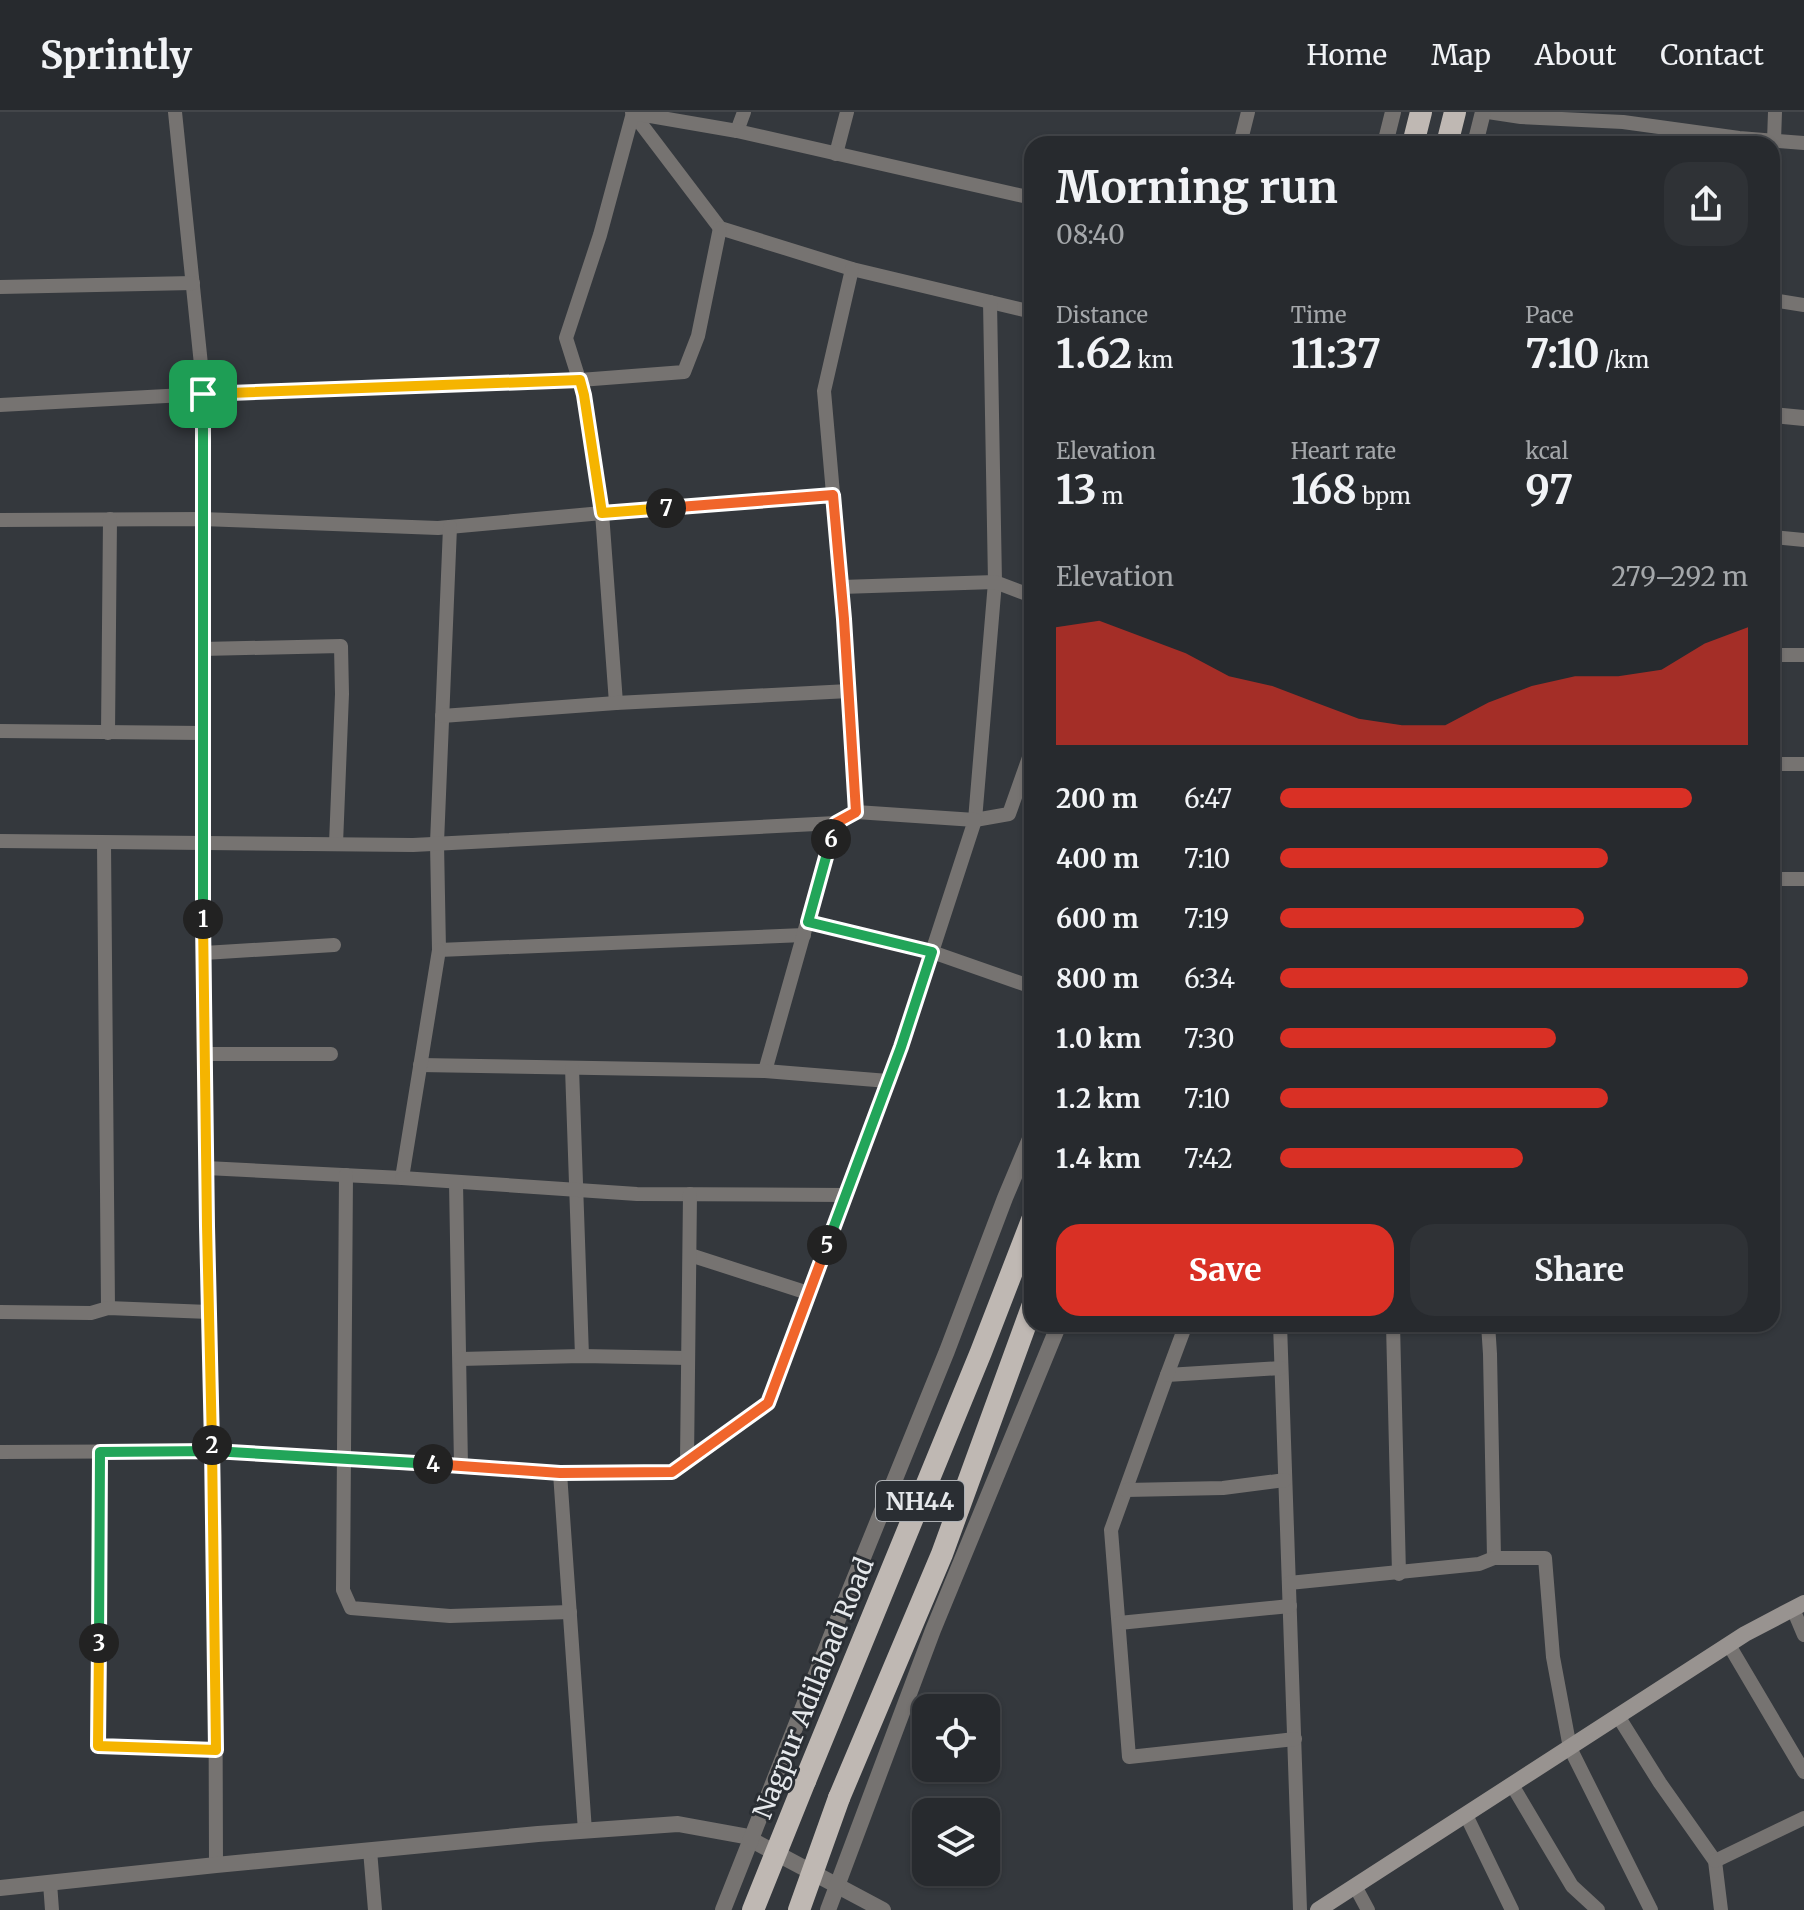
<!DOCTYPE html>
<meta charset="utf-8">
<style>
body{margin:0;font-family:Merriweather,serif;background:#2f3236;color:#f1f3f6;height:100vh;display:flex;flex-direction:column;font-size:30px;white-space:nowrap}
*{box-sizing:border-box;margin:0}
p{font-size:26px;color:#a4a7aa}
.icon{flex:none;width:44px;height:44px;fill:none;stroke:currentColor;stroke-width:2;stroke-linecap:round;stroke-linejoin:round}
.map{position:relative;flex:1;overflow:hidden}
.drawer{position:absolute;left:1024px;top:24px;width:756px;height:1196px;display:flex;flex-direction:column;background:#272a2e;border-radius:24px;box-shadow:0 2px 6px #0004,0 0 0 2px #43464a}
.drawer>*{flex:none}
.controls{position:absolute;left:912px;top:1582px;display:grid;gap:16px}
.controls a{display:grid;place-items:center;width:88px;height:88px;border-radius:16px;background:#272a2e;box-shadow:0 2px 6px #0004,0 0 0 2px #43464a;font-size:40px}
.pin{position:absolute;display:grid;place-items:center;width:68px;height:68px;color:#fff;margin:-34px;border-radius:16px;box-shadow:0 4px 12px #0006}
.km{position:absolute;width:40px;height:40px;margin:-20px;border-radius:50%;background:#222;color:#fff;font-size:22px;line-height:40px;text-align:center}
.round{display:grid;place-items:center;flex:none;width:84px;height:84px;border-radius:24px;background:#2f3236}
.overview{display:flex;align-items:center;justify-content:space-between;height:136px;padding:0 32px}
h1{font-size:44px;font-weight:700;line-height:60px}
.figures{display:grid;grid-template-columns:repeat(3,1fr);gap:12px;height:136px;padding:8px 32px}
.figures div{display:grid;align-content:center}
.figures b{font-size:40px;font-weight:700}
.figures small{font-size:22px;font-weight:400}
.figures p{font-size:22px}
.chart{height:224px;padding:16px 32px}
.chart p{display:flex;justify-content:space-between}
.chart svg{width:100%;height:144px;margin-top:8px;fill:#d93025;opacity:.7}
.cta{display:flex;gap:16px;margin-top:auto;padding:16px 32px}
.cta a{flex:1;height:92px;border-radius:24px;background:#d93025;color:#fff;font-size:32px;font-weight:700;line-height:92px;text-align:center}
.cta a+a{background:#2f3236;color:#f1f3f6}
ul{padding:0 32px;list-style:none;font-size:26px}
li{display:grid;grid-template-columns:128px 96px 1fr;align-items:center;height:60px}
li i{height:20px;border-radius:10px;background:#d93025}
header{display:flex;align-items:center;gap:48px;box-sizing:border-box;height:112px;padding:0 40px;background:#272a2e;border-bottom:2px solid #43464a}
header strong{font-size:38px}
nav{display:flex;gap:44px;margin-inline-start:auto;font-size:28px}
.map>svg:first-child{display:block}
.lines{fill:none;stroke-linecap:round;stroke-linejoin:round}
.minor{stroke:#767371;stroke-width:14}
.tertiary{stroke:#767371;stroke-width:16}
.secondary{stroke:#989390;stroke-width:16}
.trunk{stroke:#bfb8b3;stroke-width:22}
.trunk-bridge{stroke:#bfb8b3;stroke-width:22}
.split-1-casing{stroke:#fff;stroke-width:16}
.split-2-casing{stroke:#fff;stroke-width:16}
.split-3-casing{stroke:#fff;stroke-width:16}
.split-4-casing{stroke:#fff;stroke-width:16}
.split-5-casing{stroke:#fff;stroke-width:16}
.split-6-casing{stroke:#fff;stroke-width:16}
.split-7-casing{stroke:#fff;stroke-width:16}
.split-8-casing{stroke:#fff;stroke-width:16}
.split-1{stroke:#22a559;stroke-width:10}
.split-2{stroke:#f5b400;stroke-width:10}
.split-3{stroke:#f5b400;stroke-width:10}
.split-4{stroke:#22a559;stroke-width:10}
.split-5{stroke:#f0652b;stroke-width:10}
.split-6{stroke:#22a559;stroke-width:10}
.split-7{stroke:#f0652b;stroke-width:10}
.split-8{stroke:#f5b400;stroke-width:10}
.labels{text-anchor:middle;dominant-baseline:central;stroke-width:6;stroke-linejoin:round;paint-order:stroke}
.shield{fill:#2a2e33;stroke:#adb0b4;stroke-width:2}
.shield-label{font-size:24px;font-weight:bold;fill:#e5e8eb}
.street-label{font-size:26px;fill:#e5e8eb;stroke:#2a2e33}
</style>
<header>
<strong>Sprintly</strong>
<nav><a>Home</a><a>Map</a><a>About</a><a>Contact</a></nav>
</header>
<div class="map">
<svg width="1804" height="1798" viewBox="0 0 1804 1798">
<rect width="100%" height="100%" fill="#34383d"/>
<g class="lines">
<g class="minor">
<path d="M175 0 203 272V732L207 1114 215 1424 216 1753"/>
<path d="M632 0 720 116 852 157 1032 200"/>
<path d="M1488 0 1521 5 1623 10 1739 26 1804 31"/>
<path d="M737 19 744 0"/>
<path d="M1774 29 1775 0"/>
<path d="M1240 32 1248 0"/>
<path d="M836 42 847 0"/>
<path d="M0 175 193 171"/>
<path d="M1772 188 1804 193"/>
<path d="M990 190 995 470 975 708 1009 702 1032 637"/>
<path d="M0 293 203 282 580 268 684 260 698 224 720 116"/>
<path d="M833 383 602 401 584 283 566 226 600 123 633 1 737 19 1032 86"/>
<path d="M0 408 202 407 438 416 602 401 616 591"/>
<path d="M450 415 437 731 439 838 804 823"/>
<path d="M1772 425 1804 428"/>
<path d="M841 475 995 470 1032 484"/>
<path d="M202 537 341 534 342 582 336 732"/>
<path d="M1772 543H1804"/>
<path d="M442 604 616 591 849 579"/>
<path d="M0 619 203 621"/>
<path d="M108 621 110 407"/>
<path d="M1772 652H1804"/>
<path d="M856 700 836 711 808 810 932 840 1032 875"/>
<path d="M0 729 413 733 836 711"/>
<path d="M104 731 108 1196"/>
<path d="M1772 767H1804"/>
<path d="M806 814 765 959 888 969"/>
<path d="M204 841 334 833"/>
<path d="M205 942H331"/>
<path d="M420 953 765 959"/>
<path d="M572 956 582 1244"/>
<path d="M206 1056 402 1066 439 838"/>
<path d="M346 1063 343 1478 351 1496 450 1504 570 1500"/>
<path d="M402 1066 637 1082 846 1083"/>
<path d="M456 1070 461 1354"/>
<path d="M690 1143 808 1181V1183"/>
<path d="M0 1200 91 1201 108 1196 209 1200"/>
<path d="M1280 1212 1300 1798"/>
<path d="M1393 1212 1399 1462"/>
<path d="M1488 1212 1490 1242 1494 1446"/>
<path d="M460 1247 582 1244 688 1246"/>
<path d="M1281 1256 1167 1263 1111 1418 1129 1645 1295 1627"/>
<path d="M1167 1263 1186 1212"/>
<path d="M0 1340 213 1339 560 1361"/>
<path d="M100 1340 98 1634 216 1638"/>
<path d="M687 1349 690 1082"/>
<path d="M1126 1378 1223 1376 1285 1368"/>
<path d="M1289 1471 1479 1452 1494 1446H1545L1553 1545 1570 1636 1651 1798"/>
<path d="M1793 1497 1804 1523"/>
<path d="M1119 1511 1290 1494"/>
<path d="M1729 1533 1804 1660"/>
<path d="M1618 1604 1660 1671 1715 1749 1721 1798"/>
<path d="M1512 1673 1572 1774 1598 1798"/>
<path d="M1466 1703 1512 1798"/>
<path d="M585 1719 560 1361 672 1360 768 1291 901 935 975 708 856 700 844 507 824 279 852 157"/>
<path d="M370 1738 375 1798"/>
<path d="M1715 1749 1804 1706"/>
<path d="M50 1771 52 1798"/>
<path d="M1355 1774 1368 1798"/>
</g>
<g class="tertiary">
<path d="M1385 32 1393 0"/>
<path d="M1475 32 1483 0"/>
<path d="M1772 303 1804 306"/>
<path d="M0 1776 216 1753 538 1722 678 1712 744 1724 883 1798"/>
<path d="M723 1798 832 1522 947 1239 1005 1086 1032 1022"/>
<path d="M828 1798 933 1518 1059 1212"/>
</g>
<path class="secondary" d="M1318 1798 1745 1522 1804 1491"/>
<g class="trunk">
<path d="M1413 32 1421 0"/>
<path d="M1447 32 1455 0"/>
<path d="M805 1669 981 1240 1032 1108"/>
<path d="M839 1686 942 1442 1032 1195"/>
</g>
<g class="trunk-bridge">
<path d="M753 1798 805 1669"/>
<path d="M799 1798 839 1686"/>
</g>
</g>
<g class="lines">
<g class="split-1-casing">
<path id="split-1" d="M203 282V807"/>
</g>
<g class="split-2-casing">
<path id="split-2" d="M203 807 207 1114 212 1333"/>
</g>
<g class="split-3-casing">
<path id="split-3" d="M99 1531 98 1634 216 1638 212 1333"/>
</g>
<g class="split-4-casing">
<path id="split-4" d="M99 1531 100 1340 213 1339 433 1352"/>
</g>
<g class="split-5-casing">
<path id="split-5" d="M433 1352 560 1361 672 1360 768 1291 827 1133"/>
</g>
<g class="split-6-casing">
<path id="split-6" d="M827 1133 901 935 932 840 808 810 831 727"/>
</g>
<g class="split-7-casing">
<path id="split-7" d="M666 396 833 383 844 507 856 700 836 711 831 727"/>
</g>
<g class="split-8-casing">
<path id="split-8" d="M203 282 580 268 584 283 602 401 666 396"/>
</g>
<use href="#split-1" class="split-1"/>
<use href="#split-2" class="split-2"/>
<use href="#split-3" class="split-3"/>
<use href="#split-4" class="split-4"/>
<use href="#split-5" class="split-5"/>
<use href="#split-6" class="split-6"/>
<use href="#split-7" class="split-7"/>
<use href="#split-8" class="split-8"/>
</g>
<g class="labels">
<rect class="shield" x="876" y="1369" width="88" height="40" rx="6"/>
<g class="shield-label">
<text x="920" y="1389">NH44</text>
</g>
<g class="street-label">
<text transform="translate(813 1576) rotate(-68)">Nagpur Adilabad Road</text>
</g>
</g>
</svg>
<div class="controls">
<a><svg class="icon" aria-label="locate" viewBox="0 0 24 24"><circle cx="12" cy="12" r="6"/><path d="M12 2v4M12 18v4M2 12h4M18 12h4"/></svg></a>
<a><svg class="icon" aria-label="layers" viewBox="0 0 24 24"><path d="M12 4l9 5-9 5-9-5zM3 14l9 5 9-5"/></svg></a>
</div>
<div class="pin" style="left:203px;top:282px;background:#1e9e55"><svg class="icon" aria-label="arrive" viewBox="0 0 24 24"><path d="M6 21V4h12l-3 4 3 4H6"/></svg></div>
<b class="km" style="left:203px;top:807px">1</b>
<b class="km" style="left:212px;top:1333px">2</b>
<b class="km" style="left:99px;top:1531px">3</b>
<b class="km" style="left:433px;top:1352px">4</b>
<b class="km" style="left:827px;top:1133px">5</b>
<b class="km" style="left:831px;top:727px">6</b>
<b class="km" style="left:666px;top:396px">7</b>
<section class="drawer">
<div class="overview"><div><h1>Morning run</h1><p>08:40</p></div><a class="round"><svg class="icon" aria-label="share" viewBox="0 0 24 24"><path d="M12 15V3M7 8l5-5 5 5M5 13v7h14v-7"/></svg></a></div>
<div class="figures">
<div><p>Distance</p><b>1.62<small> km</small></b></div>
<div><p>Time</p><b>11:37</b></div>
<div><p>Pace</p><b>7:10<small> /km</small></b></div>
</div>
<div class="figures">
<div><p>Elevation</p><b>13<small> m</small></b></div>
<div><p>Heart rate</p><b>168<small> bpm</small></b></div>
<div><p>kcal</p><b>97</b></div>
</div>
<div class="chart"><p><span>Elevation</span>279–292 m</p>
<svg viewBox="0 0 160 44" preserveAspectRatio="none"><path d="M0 44V8L10 6L20 11L30 16L40 23L50 26L60 31L70 36L80 38L90 38L100 31L110 26L120 23L130 23L140 21L150 13L160 8V44z"/></svg>
</div>
<ul>
<li><b>200 m</b>6:47<i style="width:88%"></i></li>
<li><b>400 m</b>7:10<i style="width:70%"></i></li>
<li><b>600 m</b>7:19<i style="width:65%"></i></li>
<li><b>800 m</b>6:34<i style="width:100%"></i></li>
<li><b>1.0 km</b>7:30<i style="width:59%"></i></li>
<li><b>1.2 km</b>7:10<i style="width:70%"></i></li>
<li><b>1.4 km</b>7:42<i style="width:52%"></i></li>
</ul>
<div class="cta"><a>Save</a><a>Share</a></div>
</section>
</div>
